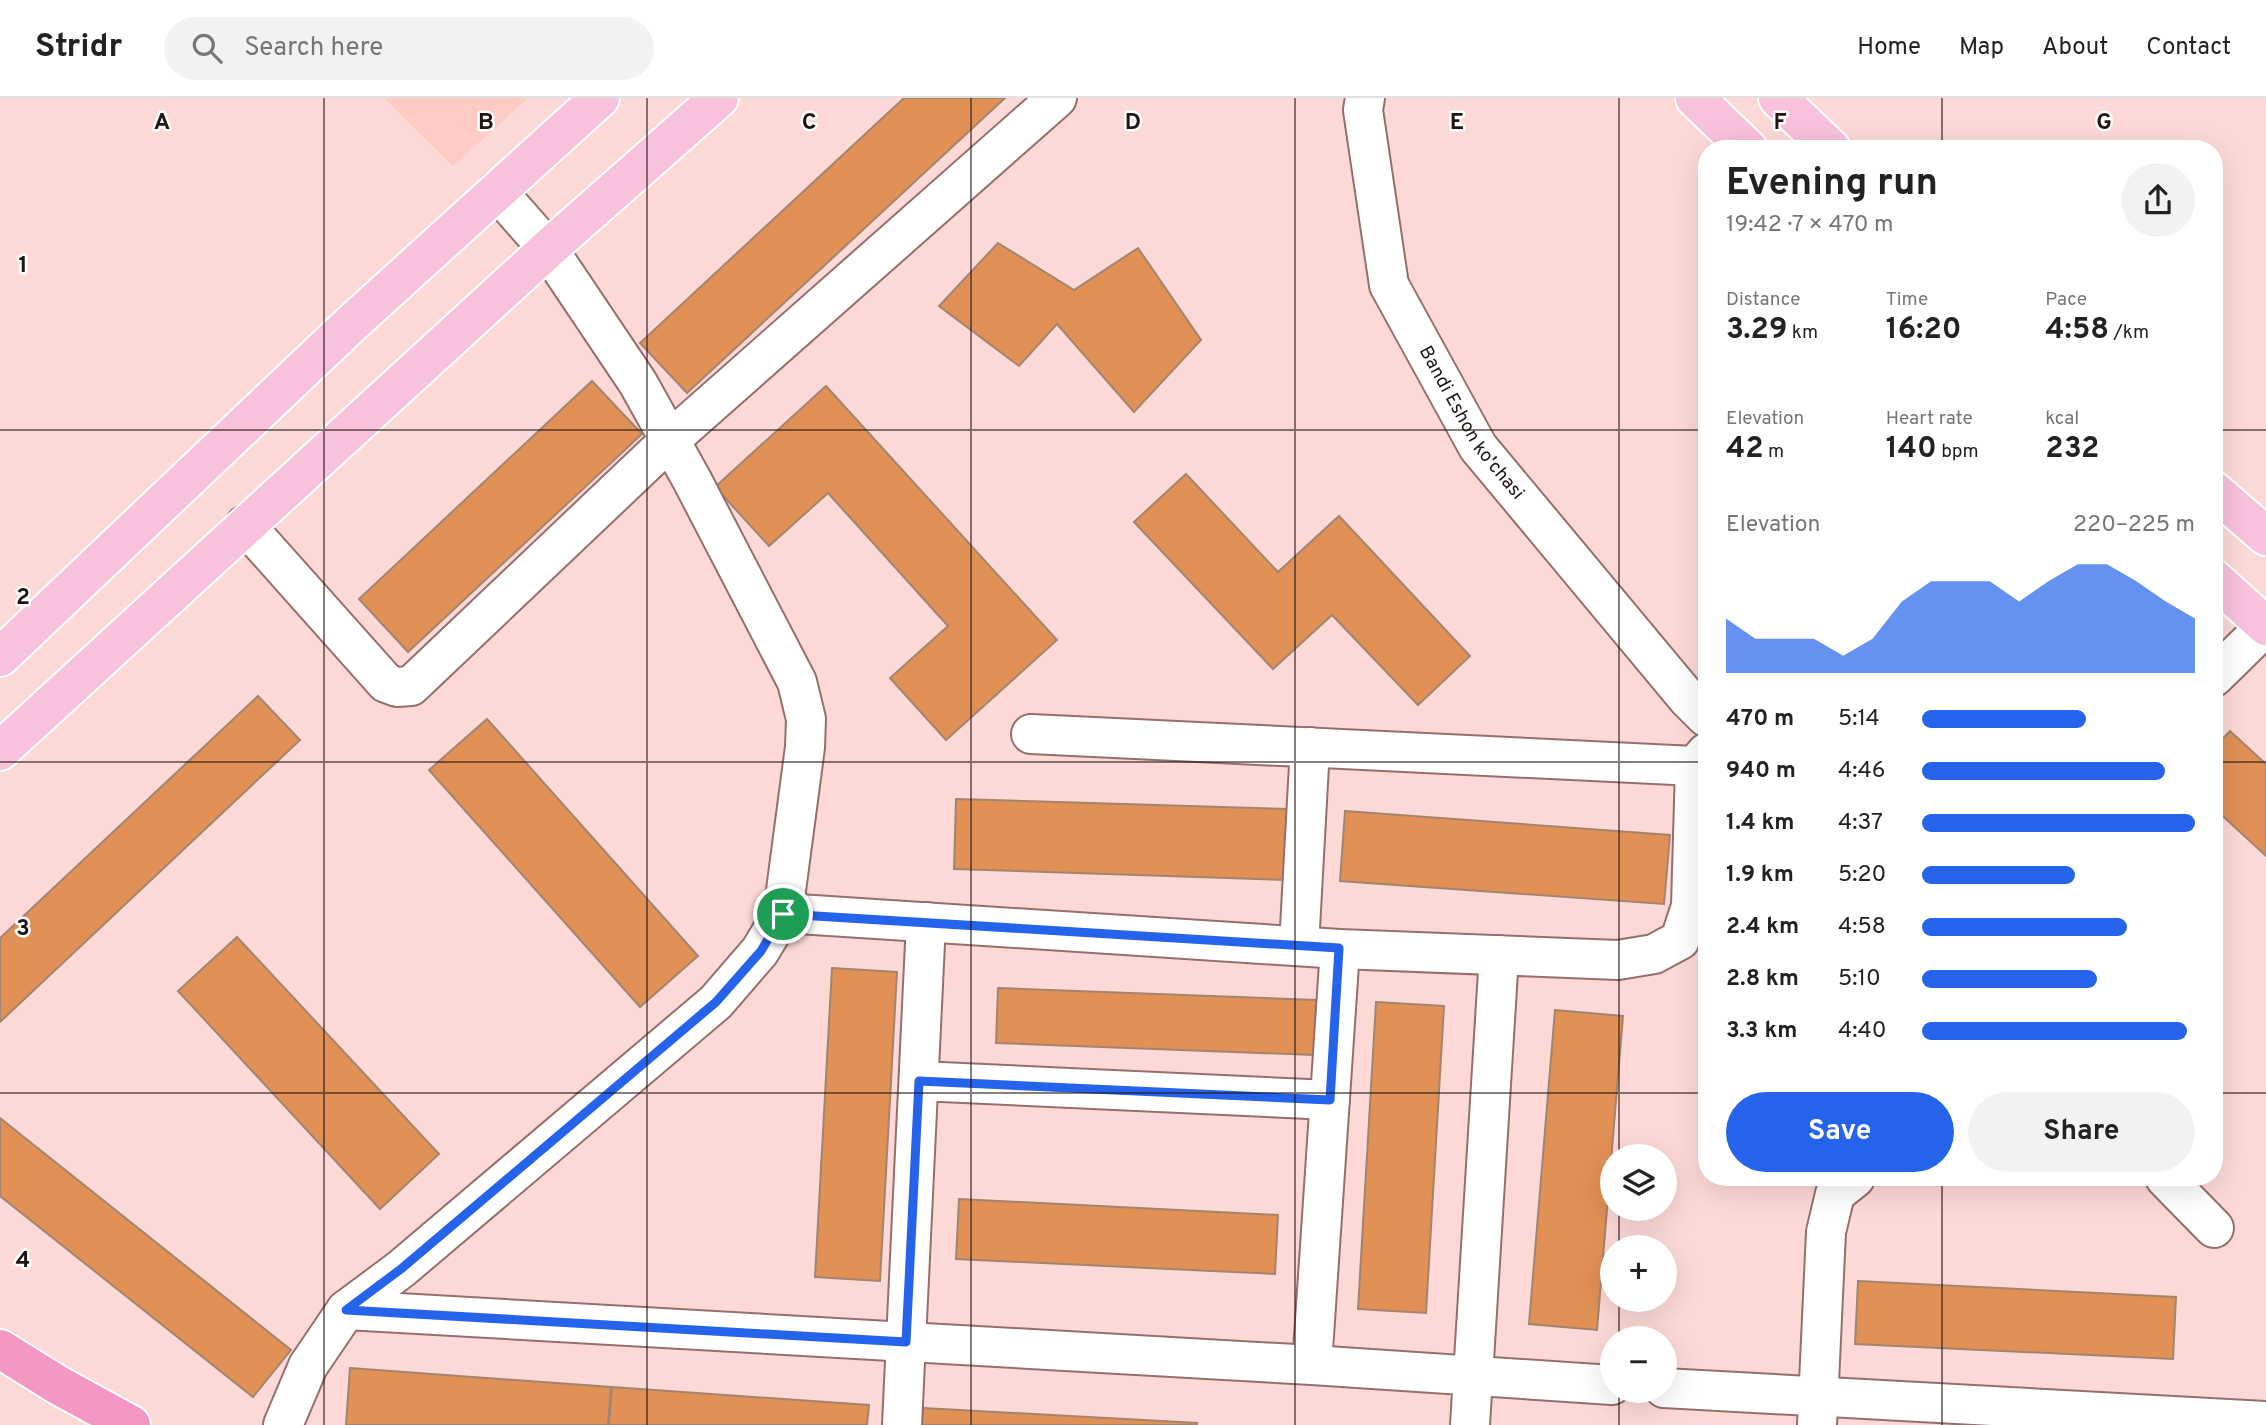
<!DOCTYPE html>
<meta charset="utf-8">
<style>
body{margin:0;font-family:Overpass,sans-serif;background:#f2f2f2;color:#222;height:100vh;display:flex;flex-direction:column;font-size:26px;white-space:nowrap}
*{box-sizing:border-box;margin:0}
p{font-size:23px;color:#767676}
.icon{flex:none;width:38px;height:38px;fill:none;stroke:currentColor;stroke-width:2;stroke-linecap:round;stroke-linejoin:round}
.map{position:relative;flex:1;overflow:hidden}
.details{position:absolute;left:1698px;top:42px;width:525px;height:1046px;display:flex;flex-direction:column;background:#fff;border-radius:28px;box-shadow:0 7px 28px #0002}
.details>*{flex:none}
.buttons{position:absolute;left:1600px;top:1046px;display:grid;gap:14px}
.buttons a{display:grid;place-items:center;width:77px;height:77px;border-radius:50%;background:#fff;box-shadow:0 7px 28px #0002;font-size:35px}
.pin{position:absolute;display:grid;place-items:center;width:60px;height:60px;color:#fff;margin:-30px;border:4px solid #fff;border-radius:50%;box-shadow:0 2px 7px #0007}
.round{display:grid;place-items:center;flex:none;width:74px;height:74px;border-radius:37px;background:#f2f2f2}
.head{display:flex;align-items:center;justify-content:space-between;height:119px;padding:0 28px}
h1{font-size:38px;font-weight:700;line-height:52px}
.stats{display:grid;grid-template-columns:repeat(3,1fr);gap:10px;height:119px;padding:7px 28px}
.stats div{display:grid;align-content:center}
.stats b{font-size:30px;font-weight:700}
.stats small{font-size:19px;font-weight:400}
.stats p{font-size:19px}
.chart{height:196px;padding:14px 28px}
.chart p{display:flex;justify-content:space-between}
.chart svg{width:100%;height:126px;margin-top:7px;fill:#2563eb;opacity:.7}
.action{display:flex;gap:14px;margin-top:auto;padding:14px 28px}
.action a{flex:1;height:80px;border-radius:42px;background:#2563eb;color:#fff;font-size:28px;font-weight:700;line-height:80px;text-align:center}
.action a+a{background:#f2f2f2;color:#222}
ul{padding:0 28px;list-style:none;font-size:23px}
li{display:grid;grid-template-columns:112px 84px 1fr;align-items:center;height:52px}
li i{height:18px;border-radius:9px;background:#2563eb}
header{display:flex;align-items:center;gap:42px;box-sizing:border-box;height:98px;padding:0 35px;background:#fff;border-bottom:2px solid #e0e0e0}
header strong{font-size:33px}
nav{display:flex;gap:38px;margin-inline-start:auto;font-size:24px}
.search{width:490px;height:63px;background:#f2f2f2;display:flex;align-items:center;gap:18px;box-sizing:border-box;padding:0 24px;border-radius:38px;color:#767676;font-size:26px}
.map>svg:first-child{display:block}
.built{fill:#fdcac6}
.building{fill:#e19155;stroke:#a3846f;stroke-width:2}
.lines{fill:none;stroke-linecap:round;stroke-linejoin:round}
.minor-casing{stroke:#966f6d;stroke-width:42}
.major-casing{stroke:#fff;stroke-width:42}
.highway-casing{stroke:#fff;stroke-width:42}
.minor{stroke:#fff;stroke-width:38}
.major{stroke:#f8c1dc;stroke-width:38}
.highway{stroke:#f397c4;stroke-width:38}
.route-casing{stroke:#fff;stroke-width:14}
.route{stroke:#2563eb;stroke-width:9}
.grid{fill:none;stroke:#221413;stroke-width:2;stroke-opacity:0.55}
.labels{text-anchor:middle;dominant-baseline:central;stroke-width:5;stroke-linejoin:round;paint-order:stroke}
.street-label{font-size:19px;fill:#221413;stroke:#fff}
.grid-label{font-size:23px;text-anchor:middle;font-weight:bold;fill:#221413;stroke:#fff;stroke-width:5;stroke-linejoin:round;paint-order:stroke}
</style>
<header>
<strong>Stridr</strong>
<div class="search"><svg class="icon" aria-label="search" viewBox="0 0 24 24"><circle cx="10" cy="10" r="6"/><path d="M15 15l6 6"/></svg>Search here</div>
<nav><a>Home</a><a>Map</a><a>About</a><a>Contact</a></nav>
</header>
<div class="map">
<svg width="2266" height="1327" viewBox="0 0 2266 1327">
<rect width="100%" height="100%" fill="#fcd9d7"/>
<path class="built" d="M384 0H528L453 68Z"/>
<g class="building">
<path d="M904 0H1005L687 295 640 245Z"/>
<path d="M998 145 1074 192 1138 150 1201 242 1134 314 1057 226 1019 268 939 208Z"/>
<path d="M592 283 642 336 408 554 359 501Z"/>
<path d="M826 288 1057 542 946 642 890 580 948 528 828 395 769 448 715 389Z"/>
<path d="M1186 376 1278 474 1339 418 1470 558 1418 607 1332 517 1273 571 1134 424Z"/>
<path d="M258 598 300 642 0 924V840Z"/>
<path d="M487 621 698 858 640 909 429 672Z"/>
<path d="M2230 633 2266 666V758L2214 710V650Z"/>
<path d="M956 701 1289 711 1287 782 954 771Z"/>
<path d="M1345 713 1670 737 1664 806 1340 783Z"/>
<path d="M237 839 439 1056 380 1111 178 893Z"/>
<path d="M832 870 897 874 880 1183 815 1179Z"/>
<path d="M998 890 1316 902 1314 957 996 945Z"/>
<path d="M1376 904 1444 908 1426 1215 1358 1211Z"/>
<path d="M1555 912 1623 918 1597 1232 1529 1226Z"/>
<path d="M0 1020 291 1252 253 1299 0 1098Z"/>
<path d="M959 1101 1278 1117 1275 1176 956 1161Z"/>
<path d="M1858 1183 2176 1199 2173 1261 1855 1246Z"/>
<path d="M350 1270 611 1289 608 1327H346Z"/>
<path d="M612 1289 869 1307 867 1327H609Z"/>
<path d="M923 1310 1197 1325V1327H922Z"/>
</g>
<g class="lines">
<g class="minor-casing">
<g id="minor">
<path id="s1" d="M1365 0 1363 12 1389 187 1478 349 1688 601 1706 619"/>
<path d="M245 427 386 585 397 589 411 588 670 342 1057 0"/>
<path d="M2214 579 2266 528"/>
<path d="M1031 636 1695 668 1706 655"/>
<path d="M783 815 1340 851 1618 862 1654 856 1680 842 1691 808 1695 668"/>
<path d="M1299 848 1310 649"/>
<path d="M919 983 1330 1002"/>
<path d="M2165 1080 2214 1130"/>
<path d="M346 1212 1312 1267 1612 1287"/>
<path d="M1312 1267 1340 851"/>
<path d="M1664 1290 2266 1323"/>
<path d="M283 1327 308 1268 346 1212 401 1171 716 904 760 853 783 815 805 649 806 621 797 584 692 382 638 285 548 151 497 93"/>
<path d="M902 1327 926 824"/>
<path d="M1470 1327 1499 857"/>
<path d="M1817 1327 1826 1134 1835 1096 1855 1080"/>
</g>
</g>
<g class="major-casing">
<g id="major">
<path d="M1695 0 1748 51"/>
<path d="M1778 0 1831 51"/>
<path d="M2214 393 2266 438"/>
<path d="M2214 481 2266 528"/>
<path d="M0 559 351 226 600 0"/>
<path d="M0 653 548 151 719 0"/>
</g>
</g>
<g class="highway-casing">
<path id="highway" d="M0 1251 58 1287 131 1327"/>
</g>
<use href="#minor" class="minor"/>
<use href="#major" class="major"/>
<use href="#highway" class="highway"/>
</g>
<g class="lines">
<g class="route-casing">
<path id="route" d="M783 816 1339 850 1330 1002 919 983 906 1244 346 1212 401 1171 716 904 761 853Z"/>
</g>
<use href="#route" class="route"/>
</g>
<path class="grid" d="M324 0V1327M647 0V1327M971 0V1327M1295 0V1327M1619 0V1059M1942 0V51M0 332H1706M2214 332H2266M0 664H1706M2214 664H2266M0 995H1706M2214 995H2266M1942 1080V1327M1619 1111V1150M1619 1202V1241M1619 1293V1327"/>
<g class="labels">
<g class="street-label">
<text stroke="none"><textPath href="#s1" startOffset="350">Bandi Eshon ko'chasi</textPath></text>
</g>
</g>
<g class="grid-label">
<text x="162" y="31">A</text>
<text x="486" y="31">B</text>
<text x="809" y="31">C</text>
<text x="1133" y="31">D</text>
<text x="1457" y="31">E</text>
<text x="1780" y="31">F</text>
<text x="2104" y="31">G</text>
<text x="23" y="174">1</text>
<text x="23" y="506">2</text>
<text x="23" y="837">3</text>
<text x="23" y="1169">4</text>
</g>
</svg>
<div class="buttons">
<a><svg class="icon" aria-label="layers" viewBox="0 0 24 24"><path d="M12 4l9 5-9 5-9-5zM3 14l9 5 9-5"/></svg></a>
<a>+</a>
<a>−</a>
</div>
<div class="pin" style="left:783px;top:816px;background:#1e9e55"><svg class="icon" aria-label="arrive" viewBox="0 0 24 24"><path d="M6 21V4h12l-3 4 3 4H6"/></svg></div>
<section class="details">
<div class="head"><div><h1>Evening run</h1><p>19:42 · 7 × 470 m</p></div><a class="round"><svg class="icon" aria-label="share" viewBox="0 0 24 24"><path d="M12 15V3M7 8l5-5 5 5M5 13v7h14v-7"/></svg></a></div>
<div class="stats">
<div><p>Distance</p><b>3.29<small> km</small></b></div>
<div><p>Time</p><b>16:20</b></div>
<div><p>Pace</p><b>4:58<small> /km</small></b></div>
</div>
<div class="stats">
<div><p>Elevation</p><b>42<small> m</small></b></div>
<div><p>Heart rate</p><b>140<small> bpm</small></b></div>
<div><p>kcal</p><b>232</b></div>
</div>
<div class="chart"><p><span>Elevation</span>220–225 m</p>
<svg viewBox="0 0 160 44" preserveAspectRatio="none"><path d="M0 44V25L10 32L20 32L30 32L40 38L50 32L60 19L70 12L80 12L90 12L100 19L110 12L120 6L130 6L140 12L150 19L160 25V44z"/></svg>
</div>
<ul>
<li><b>470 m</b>5:14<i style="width:60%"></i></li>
<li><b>940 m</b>4:46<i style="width:89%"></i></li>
<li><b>1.4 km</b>4:37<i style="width:100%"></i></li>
<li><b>1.9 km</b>5:20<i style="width:56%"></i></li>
<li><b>2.4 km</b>4:58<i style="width:75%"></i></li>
<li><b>2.8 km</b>5:10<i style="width:64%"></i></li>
<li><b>3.3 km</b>4:40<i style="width:97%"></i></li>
</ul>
<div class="action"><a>Save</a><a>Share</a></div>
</section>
</div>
